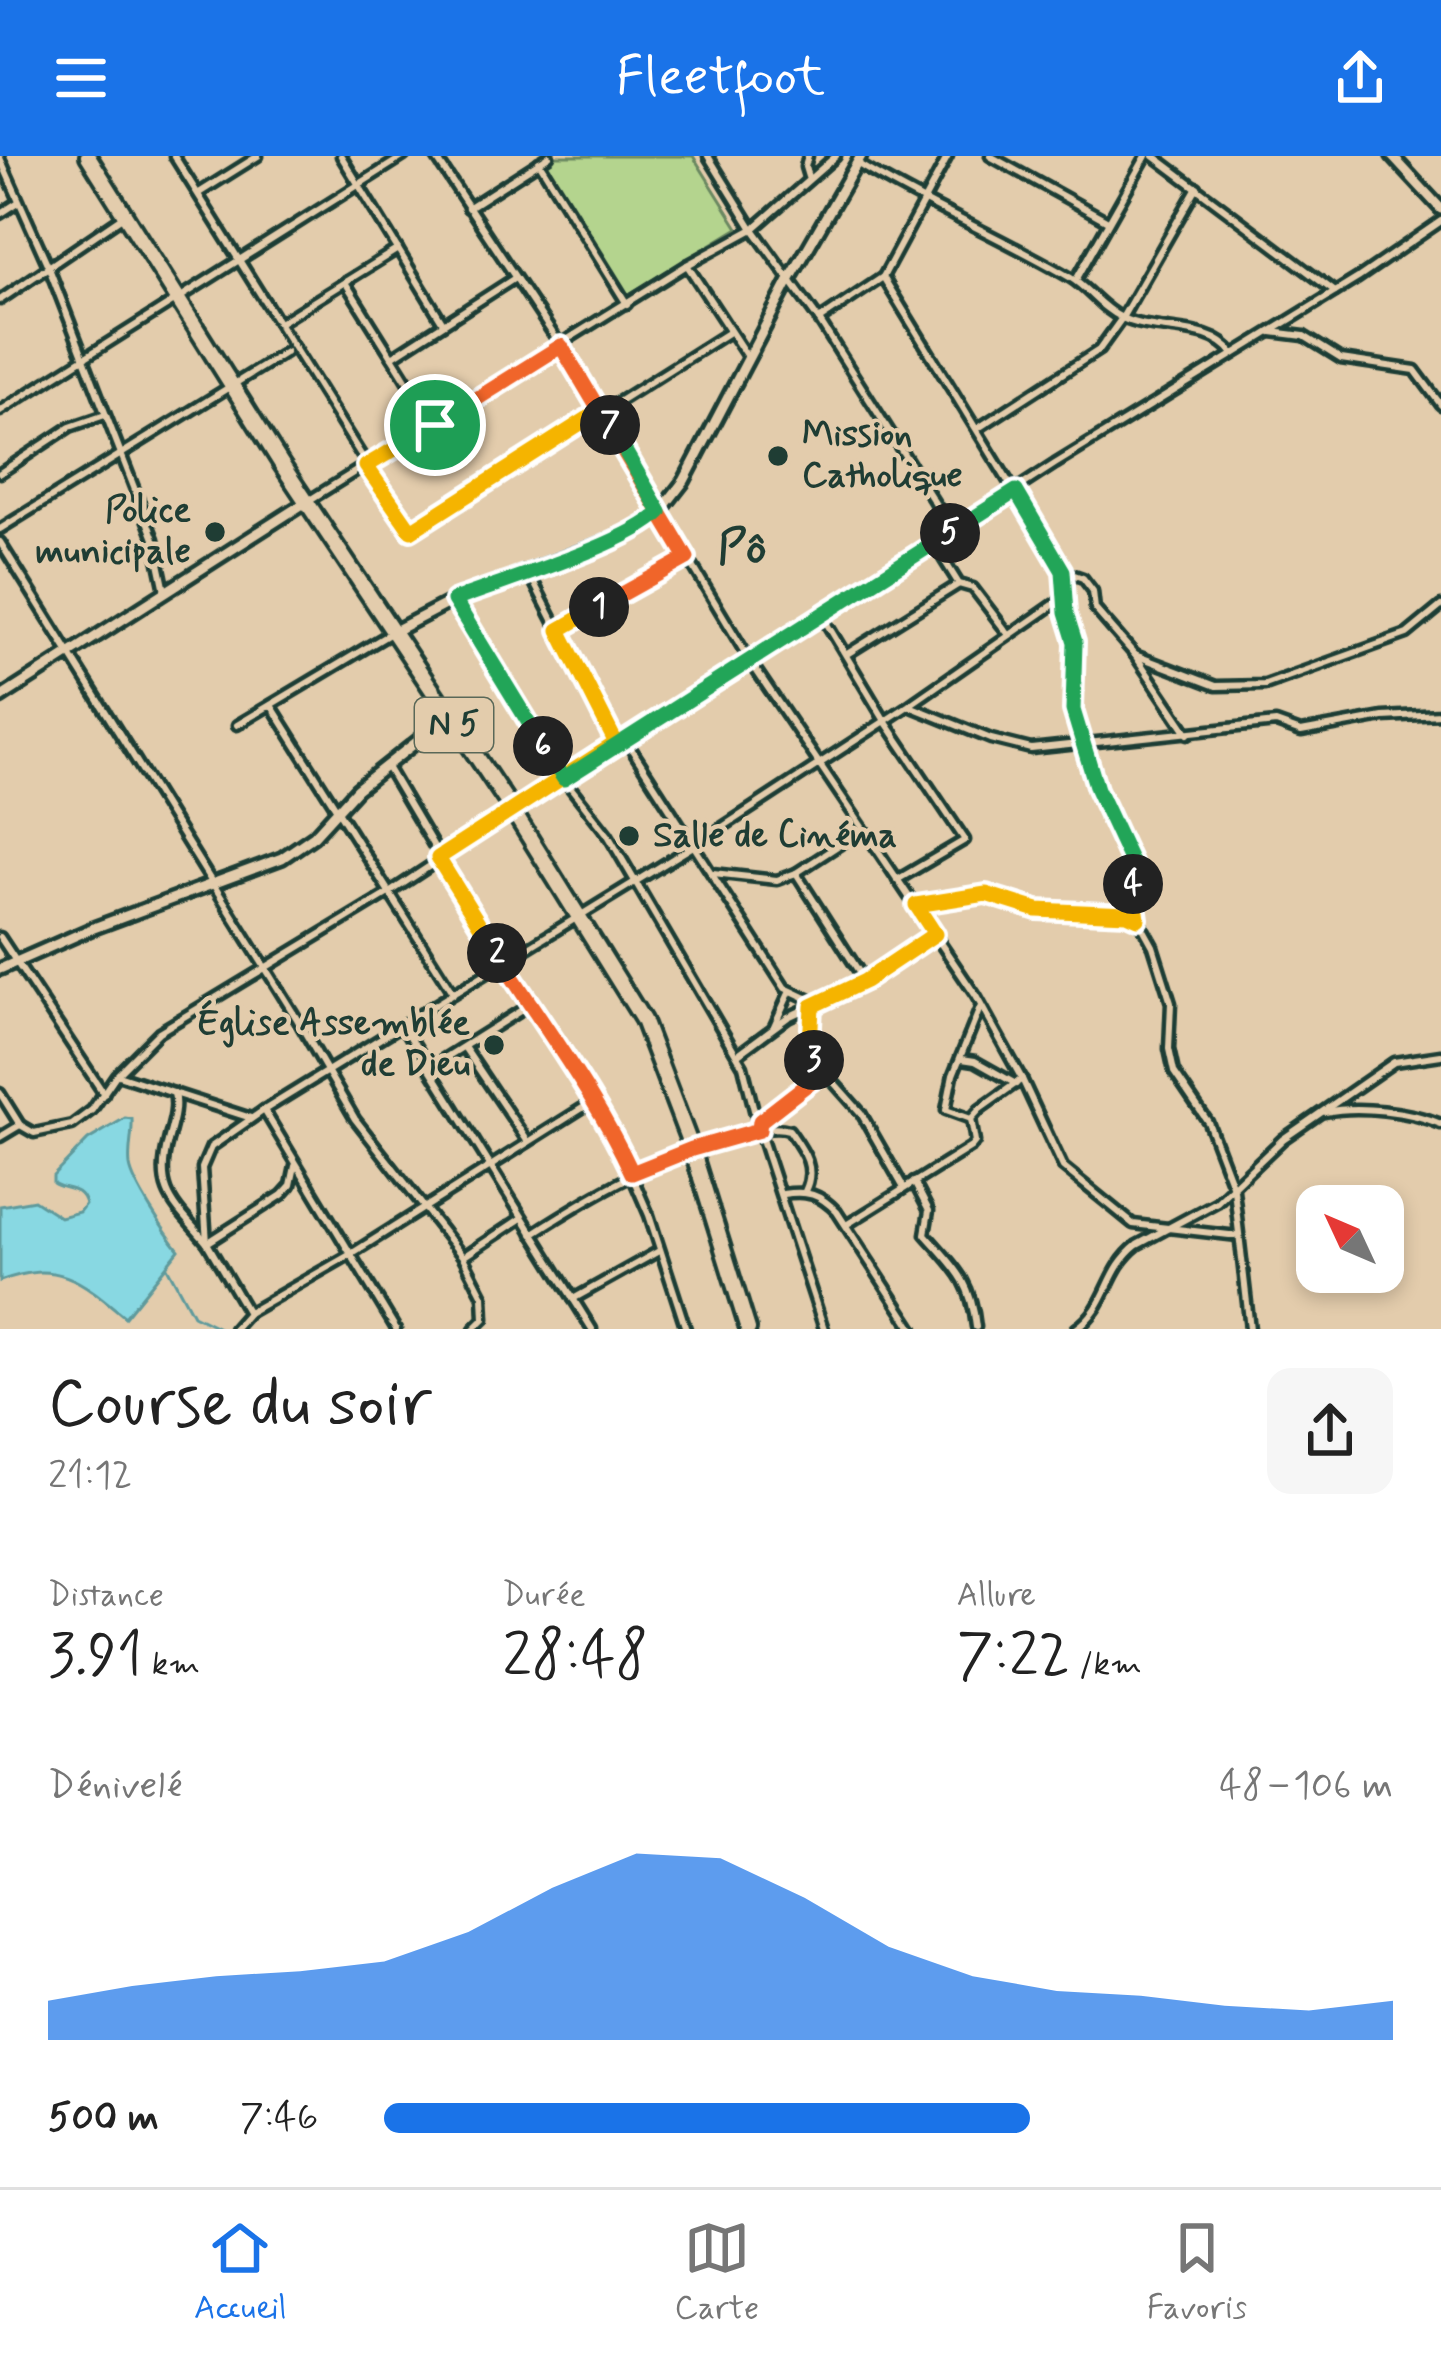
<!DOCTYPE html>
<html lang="fr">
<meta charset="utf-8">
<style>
body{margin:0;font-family:Mynerve,sans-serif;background:#f6f6f6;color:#222;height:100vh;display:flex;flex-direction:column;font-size:45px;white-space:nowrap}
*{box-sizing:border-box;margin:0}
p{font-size:39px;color:#767676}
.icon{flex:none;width:66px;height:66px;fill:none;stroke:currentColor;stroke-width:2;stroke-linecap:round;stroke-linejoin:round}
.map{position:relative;height:1173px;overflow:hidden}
.drawer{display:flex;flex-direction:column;background:#fff;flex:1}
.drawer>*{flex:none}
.needle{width:78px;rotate:314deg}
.controls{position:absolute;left:1296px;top:1029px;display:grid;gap:24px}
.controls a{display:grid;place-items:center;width:108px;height:108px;border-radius:24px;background:#fff;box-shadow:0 6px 18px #0003;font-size:60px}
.pin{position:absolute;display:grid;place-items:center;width:102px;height:102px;color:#fff;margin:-51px;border:6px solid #fff;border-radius:50%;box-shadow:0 3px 12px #0007}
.km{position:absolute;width:60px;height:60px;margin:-30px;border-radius:50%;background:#222;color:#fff;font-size:33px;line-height:60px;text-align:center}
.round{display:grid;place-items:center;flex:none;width:126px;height:126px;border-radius:24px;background:#f6f6f6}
.overview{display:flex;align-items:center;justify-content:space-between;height:204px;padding:0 48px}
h1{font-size:66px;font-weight:600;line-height:90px}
.stats{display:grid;grid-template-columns:repeat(3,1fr);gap:18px;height:204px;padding:12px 48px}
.stats div{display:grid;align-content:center}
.stats b{font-size:60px;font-weight:600}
.stats small{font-size:33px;font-weight:400}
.stats p{font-size:33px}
.chart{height:336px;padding:24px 48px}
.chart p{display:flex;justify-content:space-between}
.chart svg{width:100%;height:216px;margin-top:12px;fill:#1a73e8;opacity:.7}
ul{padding:0 48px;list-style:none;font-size:39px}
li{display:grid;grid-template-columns:192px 144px 1fr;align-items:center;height:90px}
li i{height:30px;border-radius:15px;background:#1a73e8}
header{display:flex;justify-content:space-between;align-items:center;height:156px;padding:0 48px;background:#1a73e8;color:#fff;font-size:54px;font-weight:600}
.menu{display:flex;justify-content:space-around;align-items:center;height:168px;border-top:3px solid #e0e0e0;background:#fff;font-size:33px;color:#767676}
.menu a{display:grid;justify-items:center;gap:6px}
.menu .active{color:#1a73e8}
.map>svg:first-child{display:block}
.green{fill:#b4d48e;stroke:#6a8861;stroke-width:3}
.water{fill:#88d8e2;stroke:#5e9a9c;stroke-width:3}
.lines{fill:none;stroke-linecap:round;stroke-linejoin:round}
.stream{stroke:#5e9a9c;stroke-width:3}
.street-casing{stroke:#1f3d34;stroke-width:15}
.secondary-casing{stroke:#1f3d34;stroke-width:18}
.highway-casing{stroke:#1f3d34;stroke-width:22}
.street{stroke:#e3ccac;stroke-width:6}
.secondary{stroke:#e3ccac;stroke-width:9}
.highway{stroke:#e3ccac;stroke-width:14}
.split-1-casing{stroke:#fff;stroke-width:24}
.split-2-casing{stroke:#fff;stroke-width:24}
.split-3-casing{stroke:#fff;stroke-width:24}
.split-4-casing{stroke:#fff;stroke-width:24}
.split-5-casing{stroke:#fff;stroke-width:24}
.split-6-casing{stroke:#fff;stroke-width:24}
.split-7-casing{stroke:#fff;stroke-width:24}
.split-8-casing{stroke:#fff;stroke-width:24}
.split-1{stroke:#f0652b;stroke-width:15}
.split-2{stroke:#f5b400;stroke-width:15}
.split-3{stroke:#f0652b;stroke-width:15}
.split-4{stroke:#f5b400;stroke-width:15}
.split-5{stroke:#22a559;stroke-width:15}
.split-6{stroke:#22a559;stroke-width:15}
.split-7{stroke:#22a559;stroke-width:15}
.split-8{stroke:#f5b400;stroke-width:15}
.poi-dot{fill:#1f3d34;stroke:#e3ccac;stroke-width:4.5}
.labels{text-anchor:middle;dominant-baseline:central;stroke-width:9;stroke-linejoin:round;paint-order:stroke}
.shield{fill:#e3ccac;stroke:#5a6858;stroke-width:3}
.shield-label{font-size:33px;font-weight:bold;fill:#1f3d34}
.poi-label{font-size:36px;font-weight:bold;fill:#1f3d34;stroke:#e3ccac;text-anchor:start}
.district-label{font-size:48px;font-weight:bold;fill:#1f3d34;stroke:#e3ccac}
</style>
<header><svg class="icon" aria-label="menu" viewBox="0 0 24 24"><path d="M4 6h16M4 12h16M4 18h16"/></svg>Fleetfoot<svg class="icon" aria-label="share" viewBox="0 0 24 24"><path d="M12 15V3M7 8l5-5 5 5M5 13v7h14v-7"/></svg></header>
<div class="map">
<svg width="1441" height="1173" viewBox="0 0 1441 1173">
<rect width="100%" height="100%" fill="#e3ccac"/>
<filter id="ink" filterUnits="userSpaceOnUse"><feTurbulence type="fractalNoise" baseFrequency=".00833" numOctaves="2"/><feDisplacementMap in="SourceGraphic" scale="24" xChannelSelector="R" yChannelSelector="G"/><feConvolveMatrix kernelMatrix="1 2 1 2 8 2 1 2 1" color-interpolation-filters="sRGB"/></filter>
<g filter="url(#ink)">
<path class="green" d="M551 0H693L738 72 626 140 544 4Z"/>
<path class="water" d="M125 962 132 963C133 978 128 994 130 1010 133 1029 166 1078 179 1094L125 1161C81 1124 57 1103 0 1125V1050L34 1044 60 1061 79 1056 85 1048C80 1029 64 1035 53 1027V1020L88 984Z"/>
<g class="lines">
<path class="stream" d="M167 1111 193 1159 221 1173"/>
<g class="street-casing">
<g id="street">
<path d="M174 0 408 374 414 375 729 176"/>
<path d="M341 0 443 167"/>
<path d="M435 0 561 190 750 505 976 840 1022 923 1063 1011 1133 1068 1238 1080"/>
<path d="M708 0 753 73 819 164 952 374"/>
<path d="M808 0 805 11 808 21"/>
<path d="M990 0 1106 64"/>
<path d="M1154 0 1335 136"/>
<path d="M0 2 49 112 154 383 165 435"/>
<path d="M539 6 627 148"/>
<path d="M858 8C927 50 1001 81 1071 122 1089 133 1102 153 1122 162 1156 178 1211 166 1233 198"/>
<path d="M199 37 258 0"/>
<path d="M468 52 549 0"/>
<path d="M0 58 17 47"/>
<path d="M687 109 748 202"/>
<path d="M883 121 948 0"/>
<path d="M1076 124 1146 0"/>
<path d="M345 126 435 270"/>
<path d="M0 144 122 61"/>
<path d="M819 164 883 121 1063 415 1066 457 1075 486 1073 554 1097 633 1131 707 1138 763 1153 790 1171 847 1169 893 1174 916 1208 966 1234 1034 1250 1173"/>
<path d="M279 167 398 93"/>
<path d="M1272 176 1304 180 1341 203 1415 214 1441 249"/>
<path d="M392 201 515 122"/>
<path d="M0 255 404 0"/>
<path d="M980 271 1099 194 1122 162 1197 31"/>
<path d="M0 317 70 271 105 259"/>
<path d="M308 345 687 109 753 73 836 0"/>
<path d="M0 373 286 196"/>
<path d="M0 386 297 863 355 963 463 1101 483 1140 484 1163 474 1173"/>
<path d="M934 388 959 428 973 432 1009 479"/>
<path d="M528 415 616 587"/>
<path d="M1063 415 1083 422 1093 435 1095 453 1135 499 1188 578"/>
<path d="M454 444 564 623 608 679 743 910 759 974 824 1173"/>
<path d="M821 458 885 565 965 684 897 724"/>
<path d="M559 474 687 402"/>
<path d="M847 498 959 428"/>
<path d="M1135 499 1216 530 1265 529 1407 478 1441 450"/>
<path d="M271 549 452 836"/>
<path d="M912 551 991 583 1031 593 1276 567 1301 576 1383 561 1441 558"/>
<path d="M237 569 391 477"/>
<path d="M625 583 785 832 817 847"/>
<path d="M387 611 528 850 566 903 623 999 649 1059 686 1173"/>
<path d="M713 717 777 724 796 717 862 674"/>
<path d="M796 717 865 825"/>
<path d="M916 749 986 738 1037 755 1127 758 1138 763"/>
<path d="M0 781 104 938"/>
<path d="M812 850 813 903 861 957 904 1032"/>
<path d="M402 868 592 1173"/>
<path d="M774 870 790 835"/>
<path d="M464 891 528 986"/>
<path d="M737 899 788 861 865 825 935 778"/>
<path d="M962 903 975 905 1016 928"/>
<path d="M429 912 528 850"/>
<path d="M118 919 251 962"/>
<path d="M0 937 20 969"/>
<path d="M174 937C178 953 172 969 168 985 154 1037 175 1049 207 1087L282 1039 291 1029 295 1010"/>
<path d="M1325 956C1358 949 1410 955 1441 968"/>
<path d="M971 963 946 954 953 919 980 852"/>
<path d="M760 965 823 917"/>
<path d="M0 981 20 969 34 977 72 969 92 954 116 919 159 876 392 735 616 587 750 505 1055 308 1358 122 1441 65"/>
<path d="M914 1026 929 1055 925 1078C954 1111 971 1123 976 1171"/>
<path d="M783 1038C807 1034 820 1038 837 1056L913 1173"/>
<path d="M846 1069 971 991 975 986 971 963 980 953 1022 923"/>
<path d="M532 1078C600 1034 656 1003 735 981 752 976 772 969 789 974 803 994 817 1011 805 1035"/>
<path d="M463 1101 520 1063"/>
<path d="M573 1143 659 1095"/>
<path d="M248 1157 207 1087 202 1012 211 991 264 954"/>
<path d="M234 1173 248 1157 351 1098 592 946"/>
<path d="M396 1173 264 954 695 689 908 550 1066 440"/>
<path d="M1076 1173C1110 1149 1104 1115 1137 1089L1217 1046 1283 983 1394 906 1441 899"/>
</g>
</g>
<g class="secondary-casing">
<g id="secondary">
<path d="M1392 0 1441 53"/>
<path d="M391 477 454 444 624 379 656 361 684 325 790 123 861 0"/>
<path d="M0 542 306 346"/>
<path d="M0 813 91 773 282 702 314 680 357 633 448 561"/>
</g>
</g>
<g class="highway-casing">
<path id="highway" d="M88 0 282 309 513 655 643 864 692 993 748 1173"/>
</g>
<use href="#street" class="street"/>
<use href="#secondary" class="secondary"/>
<use href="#highway" class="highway"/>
</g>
</g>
<g class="lines" filter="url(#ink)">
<g class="split-1-casing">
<path id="split-1" d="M435 269 561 190 687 402 599 451"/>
</g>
<g class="split-2-casing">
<path id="split-2" d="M497 797 438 702 616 587 559 474 599 451"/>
</g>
<g class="split-3-casing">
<path id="split-3" d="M497 797C542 869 596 939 632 1017L692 993 759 974 760 965 823 916 814 904"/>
</g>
<g class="split-4-casing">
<path id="split-4" d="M814 904 810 892 812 850 865 825 935 778 916 749 986 738 1037 754 1127 758 1138 763 1133 728"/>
</g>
<g class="split-5-casing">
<path id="split-5" d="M950 377 1016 335 1063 415 1066 457 1075 486 1073 554 1097 633 1131 706 1133 728"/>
</g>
<g class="split-6-casing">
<path id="split-6" d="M543 590 564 623 950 377"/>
</g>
<g class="split-7-casing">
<path id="split-7" d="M543 590 454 444C503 425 627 389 660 356L610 269"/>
</g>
<g class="split-8-casing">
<path id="split-8" d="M435 269 366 310 411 375 601 254 610 269"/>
</g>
<use href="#split-1" class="split-1"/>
<use href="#split-2" class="split-2"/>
<use href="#split-3" class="split-3"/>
<use href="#split-4" class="split-4"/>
<use href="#split-5" class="split-5"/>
<use href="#split-6" class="split-6"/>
<use href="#split-7" class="split-7"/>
<use href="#split-8" class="split-8"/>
</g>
<g class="poi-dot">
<circle cx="778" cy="300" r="12"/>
<circle cx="215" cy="376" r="12"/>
<circle cx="629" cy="680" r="12"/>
<circle cx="494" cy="889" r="12"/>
</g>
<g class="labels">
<rect class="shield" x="415" y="542" width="78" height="54" rx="9"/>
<g class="shield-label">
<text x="454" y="569">N 5</text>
</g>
<g class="poi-label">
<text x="802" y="279">Mission<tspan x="802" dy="41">Catholique</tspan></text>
<text x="191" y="355" text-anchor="end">Police<tspan x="191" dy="41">municipale</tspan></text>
<text x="653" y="680">Salle de Cinéma</text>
<text x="470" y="868" text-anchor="end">Église Assemblée<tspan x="470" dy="41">de Dieu</tspan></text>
</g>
<g class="district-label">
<text x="742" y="392">Pô</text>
</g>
</g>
</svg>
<div class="controls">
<a><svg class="needle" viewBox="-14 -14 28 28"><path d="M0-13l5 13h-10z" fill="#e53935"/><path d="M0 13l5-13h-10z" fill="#767676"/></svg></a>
</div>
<div class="pin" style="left:435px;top:269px;background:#1e9e55"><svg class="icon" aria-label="arrive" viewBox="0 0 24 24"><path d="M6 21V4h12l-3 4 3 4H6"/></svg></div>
<b class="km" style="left:599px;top:451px">1</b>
<b class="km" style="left:497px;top:797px">2</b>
<b class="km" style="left:814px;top:904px">3</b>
<b class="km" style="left:1133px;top:728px">4</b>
<b class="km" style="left:950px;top:377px">5</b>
<b class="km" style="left:543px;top:590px">6</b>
<b class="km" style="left:610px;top:269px">7</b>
</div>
<section class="drawer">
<div class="overview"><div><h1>Course du soir</h1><p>21:12</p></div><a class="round"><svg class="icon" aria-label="share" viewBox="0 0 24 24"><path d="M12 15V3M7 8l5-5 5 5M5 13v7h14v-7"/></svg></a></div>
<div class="stats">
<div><p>Distance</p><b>3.91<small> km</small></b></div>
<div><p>Durée</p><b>28:48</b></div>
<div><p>Allure</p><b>7:22<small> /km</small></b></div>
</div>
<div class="chart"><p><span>Dénivelé</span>48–106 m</p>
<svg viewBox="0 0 160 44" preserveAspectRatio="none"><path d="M0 44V36L10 33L20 31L30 30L40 28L50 22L60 13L70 6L80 7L90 15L100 25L110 31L120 34L130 35L140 37L150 38L160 36V44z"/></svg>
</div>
<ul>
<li><b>500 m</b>7:46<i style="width:64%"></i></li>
</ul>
</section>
<nav class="menu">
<a class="active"><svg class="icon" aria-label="home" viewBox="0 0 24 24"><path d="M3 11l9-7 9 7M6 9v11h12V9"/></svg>Accueil</a>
<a><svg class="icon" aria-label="map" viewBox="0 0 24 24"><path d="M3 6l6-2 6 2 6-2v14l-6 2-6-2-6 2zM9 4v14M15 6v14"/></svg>Carte</a>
<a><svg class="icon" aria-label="saved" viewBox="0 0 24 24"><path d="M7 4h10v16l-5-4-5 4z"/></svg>Favoris</a>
</nav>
